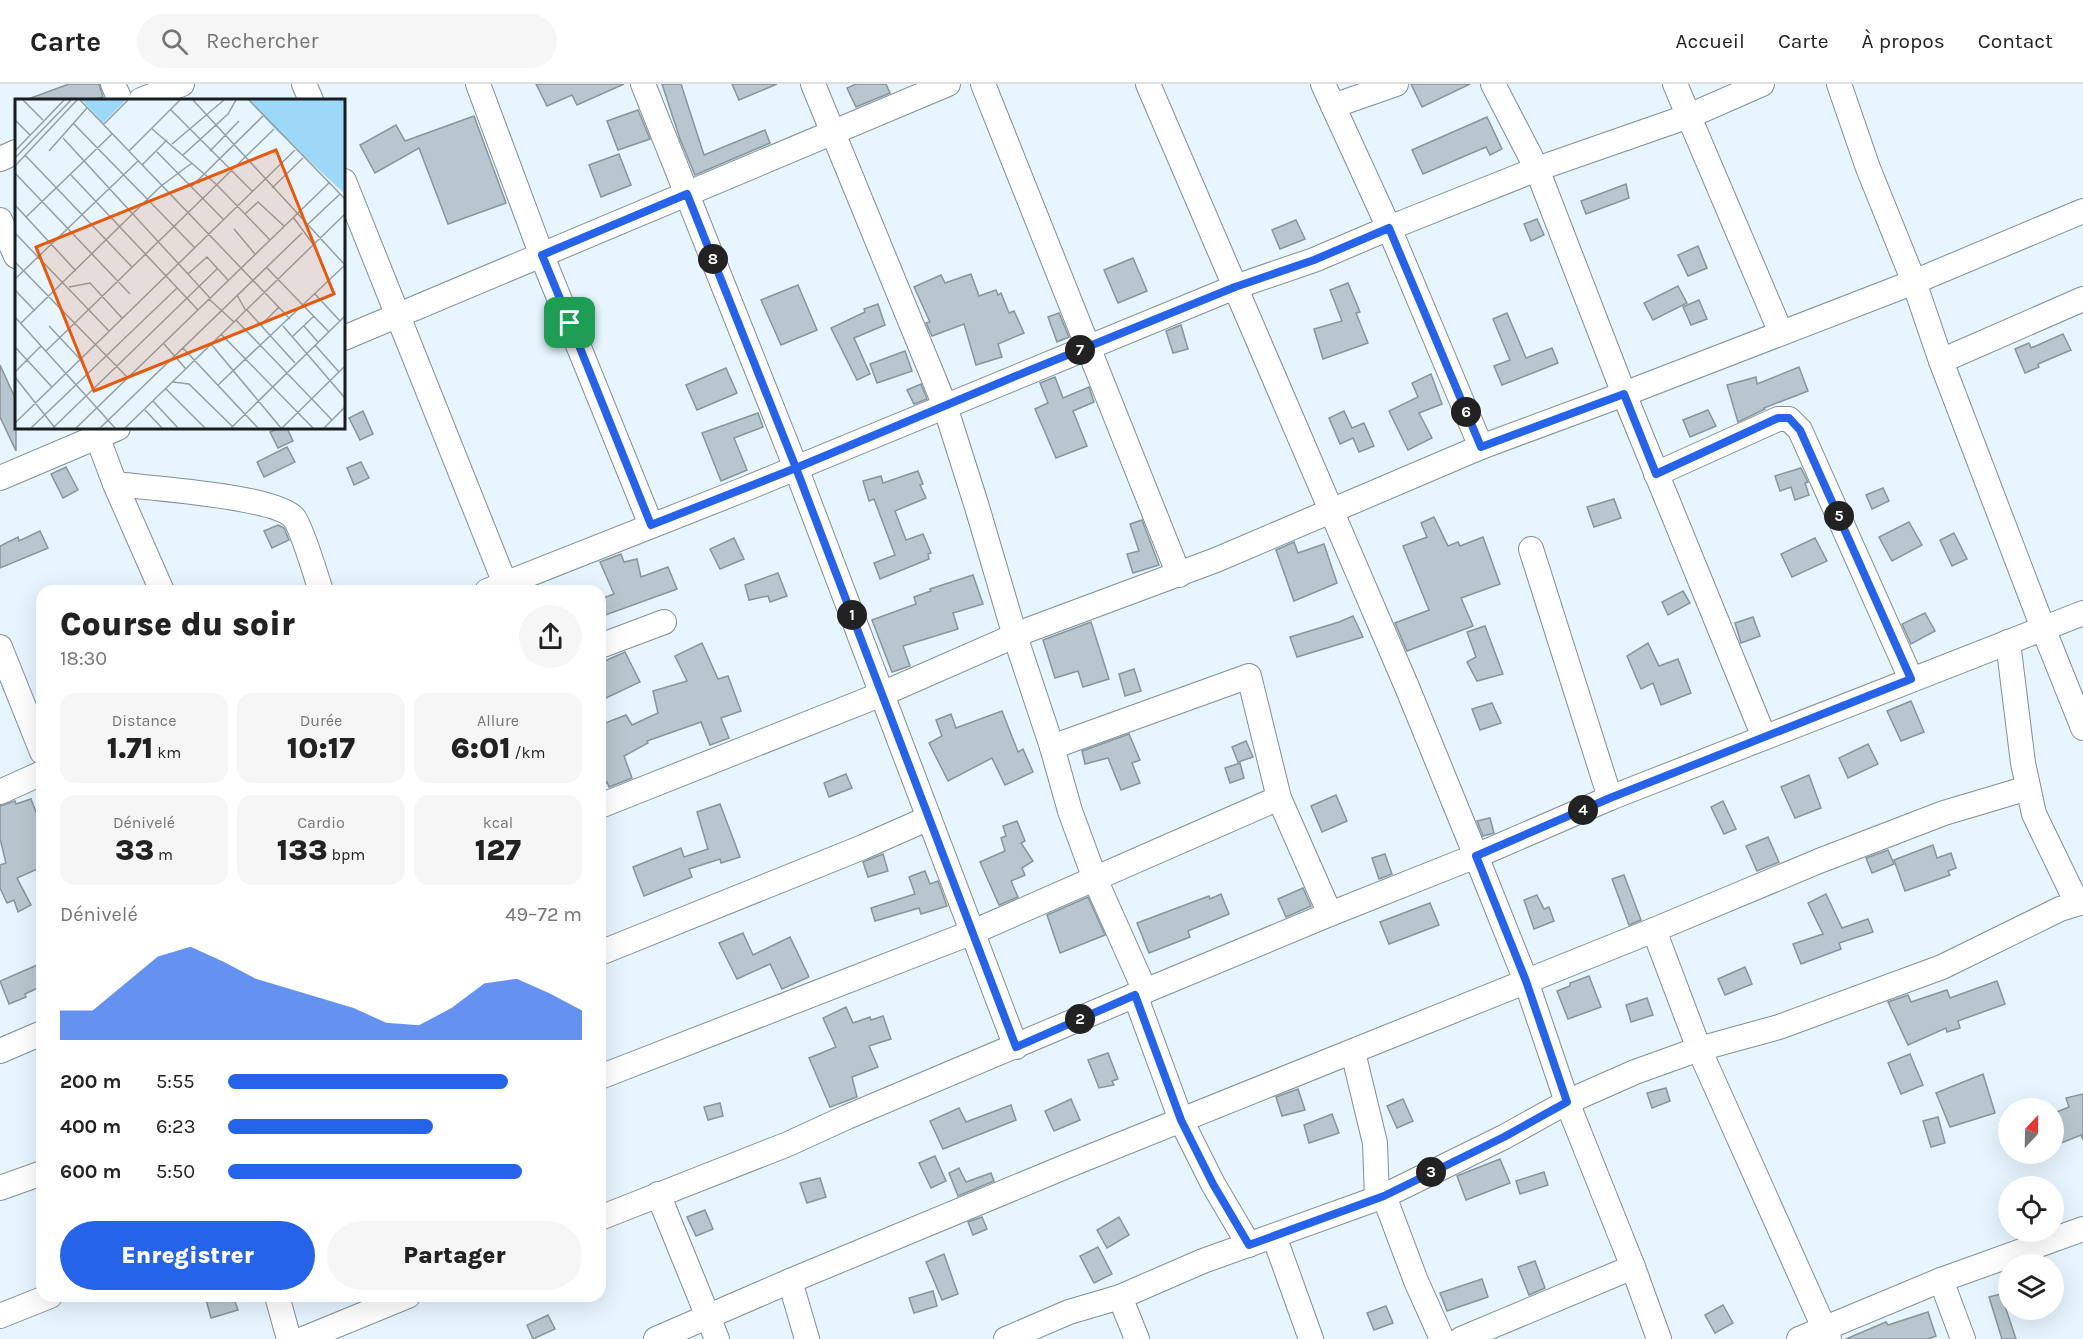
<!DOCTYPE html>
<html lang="fr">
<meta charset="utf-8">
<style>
body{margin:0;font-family:Karla,sans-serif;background:#f6f6f6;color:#222;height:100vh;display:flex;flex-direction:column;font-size:22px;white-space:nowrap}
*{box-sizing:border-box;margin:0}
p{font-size:20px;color:#767676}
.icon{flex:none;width:33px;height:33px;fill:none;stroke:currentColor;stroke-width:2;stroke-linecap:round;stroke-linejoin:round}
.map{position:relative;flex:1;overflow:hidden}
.details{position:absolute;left:36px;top:501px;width:570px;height:717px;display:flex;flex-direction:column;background:#fff;border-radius:18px;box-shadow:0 6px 24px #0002}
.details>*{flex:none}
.needle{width:39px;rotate:22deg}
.tools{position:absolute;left:1998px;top:1014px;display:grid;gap:12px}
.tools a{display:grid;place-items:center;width:66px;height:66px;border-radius:50%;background:#fff;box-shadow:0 6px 24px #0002;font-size:30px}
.pin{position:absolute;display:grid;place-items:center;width:51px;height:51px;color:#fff;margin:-26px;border-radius:12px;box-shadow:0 3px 9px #0006}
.km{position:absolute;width:30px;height:30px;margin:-15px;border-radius:50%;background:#222;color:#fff;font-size:16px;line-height:30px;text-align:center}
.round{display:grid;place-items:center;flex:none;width:63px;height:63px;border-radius:32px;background:#f6f6f6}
.summary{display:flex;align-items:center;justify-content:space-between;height:102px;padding:0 24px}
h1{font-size:33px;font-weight:800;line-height:45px}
.figures{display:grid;grid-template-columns:repeat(3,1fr);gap:9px;height:102px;padding:6px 24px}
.figures div{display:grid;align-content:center;border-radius:15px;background:#f6f6f6;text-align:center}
.figures b{font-size:30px;font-weight:800}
.figures small{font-size:16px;font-weight:400}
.figures p{font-size:16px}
.chart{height:168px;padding:12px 24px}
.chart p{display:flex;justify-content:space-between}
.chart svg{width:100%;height:108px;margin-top:6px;fill:#2563eb;opacity:.7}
.primary-button{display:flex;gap:12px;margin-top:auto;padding:12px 24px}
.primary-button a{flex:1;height:69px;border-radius:36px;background:#2563eb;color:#fff;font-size:24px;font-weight:800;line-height:69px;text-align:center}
.primary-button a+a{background:#f6f6f6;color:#222}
ul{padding:0 24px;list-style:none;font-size:20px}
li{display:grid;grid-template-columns:96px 72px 1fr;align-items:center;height:45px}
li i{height:15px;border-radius:8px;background:#2563eb}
header{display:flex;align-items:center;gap:36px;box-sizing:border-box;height:84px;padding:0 30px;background:#fff;border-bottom:2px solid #e0e0e0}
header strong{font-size:28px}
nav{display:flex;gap:33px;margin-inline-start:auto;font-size:21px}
.search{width:420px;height:54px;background:#f6f6f6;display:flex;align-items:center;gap:15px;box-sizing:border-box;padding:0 21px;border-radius:33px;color:#767676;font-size:22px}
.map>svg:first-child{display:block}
.building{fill:#b8c7cf;stroke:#87959c;stroke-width:1.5}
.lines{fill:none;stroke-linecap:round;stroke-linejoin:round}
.minor-casing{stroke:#818f97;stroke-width:26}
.minor{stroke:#fff;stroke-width:24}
.route-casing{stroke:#fff;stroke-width:12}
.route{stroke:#2563eb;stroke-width:8}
.inset-road{fill:none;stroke:#939fa5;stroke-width:1.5}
.view{fill:#e8590c;fill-opacity:0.15;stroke:#e8590c;stroke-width:3}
.inset-edge{fill:none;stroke:#171d20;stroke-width:3}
</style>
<header>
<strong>Carte</strong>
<div class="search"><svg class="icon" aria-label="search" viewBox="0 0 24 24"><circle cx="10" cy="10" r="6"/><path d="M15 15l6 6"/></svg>Rechercher</div>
<nav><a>Accueil</a><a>Carte</a><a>À propos</a><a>Contact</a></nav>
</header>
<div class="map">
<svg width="2083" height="1255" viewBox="0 0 2083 1255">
<rect width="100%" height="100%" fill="#e6f5fe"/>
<g class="building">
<path d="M69 0H99L103 13 92 16H29L28 15Z"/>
<path d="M536 0H624L577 21 572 11 547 22Z"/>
<path d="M662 0H681L704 71 765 46 770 59 695 91 680 55Z"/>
<path d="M732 0H777L739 16Z"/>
<path d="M856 0H886L890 9 856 23 847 4Z"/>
<path d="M1411 0H1470L1422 23Z"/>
<path d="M638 26 650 55 618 66 607 37Z"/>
<path d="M474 32 506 119 448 140 419 64 375 89 360 61 396 41 405 57Z"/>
<path d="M1487 33 1502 65 1490 71 1486 63 1423 90 1412 66Z"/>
<path d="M619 70 631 101 601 113 589 81Z"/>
<path d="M1626 100 1629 114 1586 130 1581 117Z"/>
<path d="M1537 135 1544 151 1531 157 1524 140Z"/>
<path d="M1296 136 1305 155 1280 165 1272 146Z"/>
<path d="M1698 162 1707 184 1688 192 1678 171Z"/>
<path d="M1133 174 1147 207 1118 219 1104 186Z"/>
<path d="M971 190 979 212 996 206 998 211 1001 209 1009 229 1014 227 1024 249 998 260 1002 273 976 281 964 240 932 252 926 239 930 238 914 203 941 191 945 199Z"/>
<path d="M1348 199 1360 228 1356 229 1368 259 1323 275 1314 245 1342 237 1330 206Z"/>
<path d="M798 201 817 246 781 261 761 216Z"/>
<path d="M1678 202 1687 219 1653 236 1644 219Z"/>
<path d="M1699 216 1707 235 1691 241 1683 223Z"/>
<path d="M878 220 885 241 854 254 870 290 857 296 831 244 865 228 864 225Z"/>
<path d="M1059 229 1069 253 1057 258 1048 233Z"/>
<path d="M1507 229 1526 274 1552 264 1558 279 1502 301 1494 282 1510 276 1493 235Z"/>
<path d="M1181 241 1188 265 1173 269 1166 247Z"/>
<path d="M2063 250 2071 266 2038 280 2039 283 2025 289 2015 265 2029 259 2031 264Z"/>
<path d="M905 267 912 287 877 299 870 280Z"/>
<path d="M0 281 16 316V367L0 333Z"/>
<path d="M1799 283 1808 307 1764 324 1765 325 1738 338 1727 301 1756 293 1757 300Z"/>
<path d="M726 284 737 309 697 326 686 301Z"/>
<path d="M1431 290 1442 320 1419 329 1432 354 1408 366 1389 327 1418 313 1412 299Z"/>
<path d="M1055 293 1063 314 1089 303 1094 318 1073 327 1087 362 1056 374 1035 325 1048 319 1040 299Z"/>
<path d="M921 300 927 315 914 320 907 306Z"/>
<path d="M1708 326 1716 342 1690 353 1683 336Z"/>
<path d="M363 327 373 350 360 356 349 334Z"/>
<path d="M1344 327 1352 344 1364 339 1374 362 1359 368 1353 354 1340 360 1329 334Z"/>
<path d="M758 329 763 343 734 354 747 386 721 397 702 349Z"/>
<path d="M280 344H287L293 357 278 364 270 348Z"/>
<path d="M287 363 295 378 264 393 257 378Z"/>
<path d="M361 378 369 394 354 401 347 384Z"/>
<path d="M66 383 78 406 63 414 51 390Z"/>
<path d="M1801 384 1808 398 1805 399 1809 411 1795 416 1791 403 1780 407 1775 392Z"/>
<path d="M918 387 923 400 920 401 926 414 895 427 906 456 923 450 931 469 928 470 929 475 880 495 874 479 895 471 874 415 869 417 863 397 881 392 883 399Z"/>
<path d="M1883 404 1889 417 1872 425 1866 411Z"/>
<path d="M1614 415 1621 434 1594 443 1587 423Z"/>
<path d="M1434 433 1448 462 1458 458 1460 462 1483 453 1500 500 1461 514 1473 542 1407 567 1395 539 1429 526 1403 462 1427 453 1421 439Z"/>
<path d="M1142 436 1159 481 1133 489 1127 470 1139 467 1130 440Z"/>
<path d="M1909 438 1922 461 1892 477 1879 453Z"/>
<path d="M278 441 284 444 289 456 272 464 264 447Z"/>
<path d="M40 447 48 464 0 484V462L18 453 19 457Z"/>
<path d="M1954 449 1967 475 1952 482 1940 456Z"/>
<path d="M734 454 744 475 720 485 710 465Z"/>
<path d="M1815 454 1827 477 1792 493 1781 470Z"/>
<path d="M1294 458 1298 469 1324 460 1337 499 1294 517 1276 466Z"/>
<path d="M621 470 624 478 637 475 641 493 668 483 677 505 600 533V515L614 510 600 478Z"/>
<path d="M778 489 787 512 770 518 768 512 749 516 745 501Z"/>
<path d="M973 491 983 520 953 529 958 545 903 562 910 582 892 588 872 536 916 520 914 513 931 507 930 505Z"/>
<path d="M1683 507 1690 519 1668 531 1662 518Z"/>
<path d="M1925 529 1935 547 1911 560 1902 540Z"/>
<path d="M1353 532 1363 553 1297 573 1290 553 1339 538Z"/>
<path d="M1753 533 1760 552 1741 559 1735 539Z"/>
<path d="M1091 538 1109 595 1083 603 1078 587 1055 594 1043 556Z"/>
<path d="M1485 542 1503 590 1477 597 1467 578 1476 573 1467 548Z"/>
<path d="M702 559 718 595 728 592 741 627 721 634 729 654 710 661 701 638 647 657 648 659 624 672 632 694 609 703 607 698 600 701V641L626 631 632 641 658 629 653 607 687 597 675 572Z"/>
<path d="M1648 559 1659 582 1678 575 1691 609 1661 621 1653 599 1641 605 1627 572Z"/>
<path d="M625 568 640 598 606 614 600 603V579Z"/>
<path d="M1134 585 1141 607 1125 612 1119 590Z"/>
<path d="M1911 617 1924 648 1901 657 1887 627Z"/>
<path d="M1492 619 1501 639 1480 646 1472 625Z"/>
<path d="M1002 627 1018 668 1023 665 1033 688 1005 701 992 674 948 697 929 659 942 652 936 636 951 630 956 644Z"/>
<path d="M1129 650 1140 676 1132 679 1140 699 1121 706 1108 674 1085 680 1082 667Z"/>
<path d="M1246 657 1253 673 1238 678 1232 663Z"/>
<path d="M1868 660 1878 680 1848 694 1839 674Z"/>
<path d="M1240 679 1244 694 1230 699 1225 684Z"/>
<path d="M846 690 852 704 829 713 824 699Z"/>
<path d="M1809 691 1821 724 1795 734 1781 703Z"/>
<path d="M1336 711 1347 737 1322 748 1311 722Z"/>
<path d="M31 715 36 728 42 725V783L17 794 31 821 18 828 14 816 7 819 0 804V781L6 779 0 755V722L15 717 16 720Z"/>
<path d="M1723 717 1736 745 1724 750 1711 723Z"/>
<path d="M720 720 740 773 721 779 720 775 689 785 692 793 644 812 633 783 681 764 684 773 708 765 697 728Z"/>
<path d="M1490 734 1494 749 1483 752 1477 737Z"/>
<path d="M1017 737 1025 757 1021 759 1033 777 1022 784 1025 791 1011 797 1018 813 999 821 980 778 1005 767 1001 754 1006 752 1003 742Z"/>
<path d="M1768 753 1779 778 1757 787 1746 762Z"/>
<path d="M1933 761 1937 774 1951 769 1956 784 1948 787 1950 791 1905 807 1894 776Z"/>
<path d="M1888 766 1894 780 1872 789 1866 774Z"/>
<path d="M883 770 888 787 868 793 863 778Z"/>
<path d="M1385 770 1392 790 1379 795 1372 774Z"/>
<path d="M925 787 930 800 938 797 947 822 921 830 919 824 875 837 871 824 915 810 909 793Z"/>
<path d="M1624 791 1641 836 1629 841 1612 795Z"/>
<path d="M1303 804 1311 822 1286 833 1278 815Z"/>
<path d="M1221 810 1229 830 1188 847 1190 853 1149 869 1137 839 1209 812 1210 815Z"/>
<path d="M1826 810 1842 844 1868 835 1873 848 1839 859 1841 865 1801 880 1793 860 1823 850 1808 819Z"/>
<path d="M1537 811 1544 825 1549 823 1554 837 1534 845 1524 816Z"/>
<path d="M1088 813 1105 851 1060 869 1047 831Z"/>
<path d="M1430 819 1439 841 1389 860 1380 838Z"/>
<path d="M743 849 753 871 790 853 809 893 782 905 770 880 737 895 719 859Z"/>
<path d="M42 879V902L25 910 26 913 9 920 0 897Z"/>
<path d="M1745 883 1752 900 1725 911 1718 895Z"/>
<path d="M1589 892 1601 923 1568 935 1557 907 1570 902V899Z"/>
<path d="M1997 897 2005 920 1958 937 1960 944 1947 948 1946 944 1908 961 1888 918 1908 911 1911 918 1947 906 1950 914Z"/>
<path d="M1647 914 1653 931 1631 938 1626 921Z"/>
<path d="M846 923 853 939 870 933 871 936 883 932 891 955 869 962 878 983 852 993 857 1013 830 1023 809 974 836 963 823 934Z"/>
<path d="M1108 969 1118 995 1112 997 1114 1001 1099 1004 1088 976Z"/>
<path d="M1910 970 1923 1001 1901 1010 1888 979Z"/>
<path d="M1983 990 1995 1029 1950 1043 1936 1009Z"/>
<path d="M1666 1004 1670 1017 1652 1024 1647 1009Z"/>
<path d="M1298 1005 1305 1026 1282 1032 1276 1013Z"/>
<path d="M2083 1010V1056L2081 1051 2054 1062V1029L2069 1023 2066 1014Z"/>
<path d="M1071 1015 1080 1036 1054 1047 1045 1027Z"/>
<path d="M1403 1015 1413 1037 1397 1044 1387 1022Z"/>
<path d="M720 1019 723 1032 708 1036 704 1023Z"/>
<path d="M1011 1021 1016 1036 943 1065 930 1037 959 1024 966 1038Z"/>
<path d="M1332 1030 1339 1049 1309 1059 1304 1041Z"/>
<path d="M1938 1033 1945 1059 1931 1063 1923 1037Z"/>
<path d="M935 1072 946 1097 931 1104 919 1079Z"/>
<path d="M1500 1075 1510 1099 1466 1116 1457 1092Z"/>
<path d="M959 1084 966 1098 991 1089 994 1097 958 1112 949 1089Z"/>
<path d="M1544 1088 1548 1101 1520 1110 1516 1097Z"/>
<path d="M820 1094 826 1113 807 1119 800 1099Z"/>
<path d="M705 1126 713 1145 696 1152 687 1133Z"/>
<path d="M982 1133 987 1145 973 1151 968 1138Z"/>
<path d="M1119 1133 1129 1151 1107 1164 1097 1146Z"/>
<path d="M1098 1163 1112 1190 1094 1199 1080 1172Z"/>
<path d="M944 1170 958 1210 942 1216 926 1178Z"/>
<path d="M1535 1177 1545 1204 1529 1211 1518 1183Z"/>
<path d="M1482 1195 1488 1213 1447 1227 1440 1209Z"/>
<path d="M933 1207 937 1222 914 1229 909 1214Z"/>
<path d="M2001 1210 2016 1255H2002L1989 1213Z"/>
<path d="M205 1212H233L238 1226 211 1234Z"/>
<path d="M1723 1221 1733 1239 1715 1249 1705 1231Z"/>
<path d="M1386 1222 1393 1239 1374 1246 1367 1229Z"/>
<path d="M1928 1228 1936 1252 1928 1255H1846L1886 1238 1888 1241Z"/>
<path d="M548 1231 555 1245 533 1255 527 1241Z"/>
</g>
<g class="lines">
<g class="minor-casing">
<g id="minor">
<path d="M113 0 120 16"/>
<path d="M304 0 311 16"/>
<path d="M478 0 542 172 651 441"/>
<path d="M643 0 796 384 1016 963"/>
<path d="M813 0 945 322 977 423 1015 552 1052 663 1070 727 1095 795 1145 907"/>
<path d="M983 0 1179 491"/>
<path d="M1148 0 1407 603 1476 772 1526 897 1567 1018 1633 1183 1659 1255"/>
<path d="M1323 0 1389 144 1481 363"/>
<path d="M1493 0 1537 85 1624 310 1764 653"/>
<path d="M1675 0 1781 249"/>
<path d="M1839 0 1868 84 1914 198 1941 277 2043 544 2083 644"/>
<path d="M141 16 182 0"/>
<path d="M1333 22 1396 0"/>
<path d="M0 75 16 68"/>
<path d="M344 97 508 507"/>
<path d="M0 136 16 172"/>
<path d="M344 254 948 0"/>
<path d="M1941 277 2083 215"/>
<path d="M94 344 115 400 162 507"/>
<path d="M1656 390 1778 335H1789L1800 346 1911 595"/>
<path d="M0 394 118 344"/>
<path d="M115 400C149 404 275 412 294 434 302 444 316 492 321 507"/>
<path d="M1531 465 1610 714"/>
<path d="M487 507 745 405 1235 203 1314 176 1389 144 1537 85 1689 32 1762 0"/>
<path d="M2008 558 2023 679 2034 730 2077 819"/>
<path d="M600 562 664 538"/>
<path d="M0 563 42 668"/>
<path d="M1052 663 1249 592 1279 714 1330 830"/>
<path d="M0 708 42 689"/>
<path d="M600 722 882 610 1028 546 1216 476 1481 363 1624 310 1914 198 2083 127"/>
<path d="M1654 846 1699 965 1829 1255"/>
<path d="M600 869 863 763 929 734"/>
<path d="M1135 911 1181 1036 1213 1100 1249 1161"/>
<path d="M0 967 42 949"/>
<path d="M1353 968 1375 1059 1377 1114"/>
<path d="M600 993 973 848 1279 714"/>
<path d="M0 1104 42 1089"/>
<path d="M658 1110 717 1255"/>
<path d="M1384 1112 1416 1197 1442 1255"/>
<path d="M600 1134 788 1060 847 1033 1145 907 1330 830 1476 772 1610 714 2083 529"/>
<path d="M1274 1152 1311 1255"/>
<path d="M1941 1196 1963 1255"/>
<path d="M790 1197 807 1255"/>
<path d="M277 1212 289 1255"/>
<path d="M1120 1213 1137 1255"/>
<path d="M0 1232 50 1212"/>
<path d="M303 1255 408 1212"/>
<path d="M656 1255 790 1197 1067 1082 1654 846 1819 777 1944 729 2028 704"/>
<path d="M1006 1255 1069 1228 1120 1213 1203 1177 1384 1112 1504 1053 1567 1018 1635 988 1699 965 1779 943 1942 883 2060 825 2083 818"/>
<path d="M1461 1255 1633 1183"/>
<path d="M1799 1255 1941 1196 2083 1145"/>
</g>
</g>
<use href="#minor" class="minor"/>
</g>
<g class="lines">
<g class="route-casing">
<path id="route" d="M570 239 651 441 796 384 1016 963 1135 911 1181 1036 1213 1100 1249 1161 1384 1112 1504 1053 1567 1018 1526 897 1476 772 1610 714 1911 595 1800 346 1789 334H1778L1656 390 1624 310 1481 363 1389 144 1314 176 1235 203 1028 287 796 384 687 110 542 171 570 239"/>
</g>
<use href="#route" class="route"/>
</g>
<g transform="translate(15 15)">
<rect width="330" height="330" fill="#e6f5fe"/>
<path d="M67 1H111L88 24ZM233 1H330V95L260 30Z" fill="#9cd9f9"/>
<path class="inset-road" d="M8 1 28 21M65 1 275 220M178 1 330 166M234 1 330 100M156 11 238 93M0 21 15 36M58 24 180 149M88 26 113 1M136 29 202 86 255 141M48 39 195 199M157 45 209 1M0 52 49 1M34 52 72 9M114 52 165 1M195 52 224 22M142 53 208 120M10 56 117 168M168 56 213 15 221 1M0 59 56 1M127 66 152 41M0 67 62 1M0 74 115 195M56 76 183 211M176 88 248 17M257 89 288 59M0 106 61 172M230 115 243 103 269 127M11 118 97 35M278 118 298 145M292 126 325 95M219 130 240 155M0 134 94 232M0 163 113 279M251 168 314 233M173 175 192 158 213 181M0 180 123 62M54 188 75 184 107 219M0 191 20 212M300 195 325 222M222 196 231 212M194 200 219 223M232 211 280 264M0 218 100 329M221 221 317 321M6 224 146 87 177 64M246 226 264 208M34 227 65 260M268 227 330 299M289 227 303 243M206 235 298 329M277 238 299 217M149 245 171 270M196 245 266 329M300 246 324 273M0 248 37 288M168 249 243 329M31 252 259 30M0 273 26 247M0 278 40 329M158 283 174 285 219 329M203 286 330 166M151 290 190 329M138 302 163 329M130 311 147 329M0 324 280 51M16 329 162 189M38 329 202 170M61 329 315 83M85 329 287 134M110 329 330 115M216 329 330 217M267 329 330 267M309 329 330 308"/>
<path class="view" d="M261 51 319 195 79 292 21 148Z"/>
<rect width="330" height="330" class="inset-edge"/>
</g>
</svg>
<div class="tools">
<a><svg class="needle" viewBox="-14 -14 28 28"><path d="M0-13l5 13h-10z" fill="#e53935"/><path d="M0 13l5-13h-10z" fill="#767676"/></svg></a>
<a><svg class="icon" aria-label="locate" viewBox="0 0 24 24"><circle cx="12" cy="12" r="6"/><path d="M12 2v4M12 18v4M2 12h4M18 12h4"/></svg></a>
<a><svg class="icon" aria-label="layers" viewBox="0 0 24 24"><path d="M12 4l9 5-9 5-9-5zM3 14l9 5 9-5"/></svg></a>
</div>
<div class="pin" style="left:570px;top:239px;background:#1e9e55"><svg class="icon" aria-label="arrive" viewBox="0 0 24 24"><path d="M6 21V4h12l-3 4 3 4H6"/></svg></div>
<b class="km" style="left:852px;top:531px">1</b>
<b class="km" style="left:1080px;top:935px">2</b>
<b class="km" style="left:1431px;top:1088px">3</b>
<b class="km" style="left:1583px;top:726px">4</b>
<b class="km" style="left:1839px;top:432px">5</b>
<b class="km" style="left:1466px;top:328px">6</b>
<b class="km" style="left:1080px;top:266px">7</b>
<b class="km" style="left:713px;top:175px">8</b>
<section class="details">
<div class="summary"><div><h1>Course du soir</h1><p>18:30</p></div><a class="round"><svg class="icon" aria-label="share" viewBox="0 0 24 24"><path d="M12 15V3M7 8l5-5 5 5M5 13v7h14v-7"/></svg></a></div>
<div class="figures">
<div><p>Distance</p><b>1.71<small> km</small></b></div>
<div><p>Durée</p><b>10:17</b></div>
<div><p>Allure</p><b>6:01<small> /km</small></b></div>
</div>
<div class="figures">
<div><p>Dénivelé</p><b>33<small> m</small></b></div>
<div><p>Cardio</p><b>133<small> bpm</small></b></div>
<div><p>kcal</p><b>127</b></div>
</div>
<div class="chart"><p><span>Dénivelé</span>49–72 m</p>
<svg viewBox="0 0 160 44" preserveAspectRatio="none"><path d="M0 44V32L10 32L20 21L30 10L40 6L50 12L60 19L70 23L80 27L90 31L100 37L110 38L120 31L130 21L140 19L150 25L160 32V44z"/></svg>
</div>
<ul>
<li><b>200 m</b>5:55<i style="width:79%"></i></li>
<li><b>400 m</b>6:23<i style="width:58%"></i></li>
<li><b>600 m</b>5:50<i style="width:83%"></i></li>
</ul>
<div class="primary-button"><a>Enregistrer</a><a>Partager</a></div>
</section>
</div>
